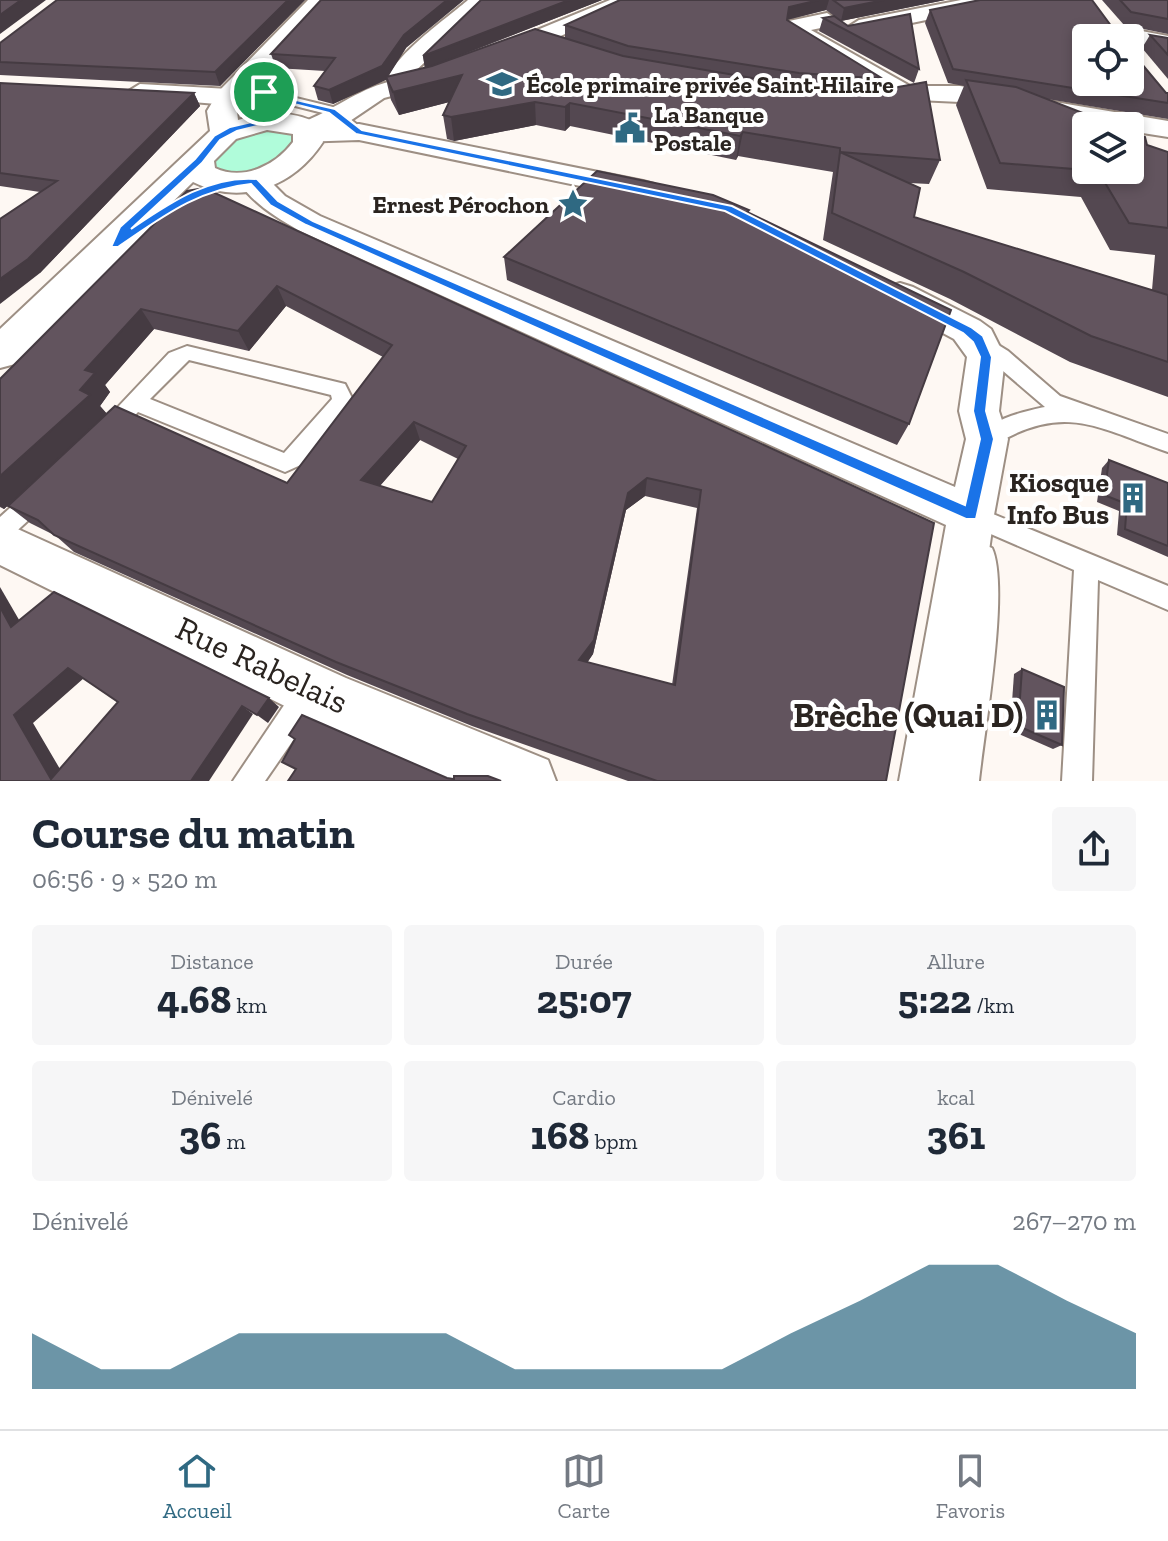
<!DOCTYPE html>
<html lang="fr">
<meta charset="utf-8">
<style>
body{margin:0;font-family:"Zilla Slab",serif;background:#f6f6f7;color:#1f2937;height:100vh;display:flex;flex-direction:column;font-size:30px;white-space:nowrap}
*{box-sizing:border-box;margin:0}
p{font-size:26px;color:#747a83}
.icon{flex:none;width:44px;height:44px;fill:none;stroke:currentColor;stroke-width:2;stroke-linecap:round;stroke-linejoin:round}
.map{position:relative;height:781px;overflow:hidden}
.panel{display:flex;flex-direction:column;background:#fff;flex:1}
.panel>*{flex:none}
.buttons{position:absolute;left:1072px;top:24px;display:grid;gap:16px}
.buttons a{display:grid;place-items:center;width:72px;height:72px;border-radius:8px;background:#fff;box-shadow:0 4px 12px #0003;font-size:40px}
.pin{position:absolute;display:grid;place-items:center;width:68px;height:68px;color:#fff;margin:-34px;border:4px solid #fff;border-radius:50%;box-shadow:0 2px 8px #0007}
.round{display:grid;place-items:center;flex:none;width:84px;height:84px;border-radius:8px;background:#f6f6f7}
.headline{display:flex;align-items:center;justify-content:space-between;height:136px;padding:0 32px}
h1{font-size:44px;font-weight:700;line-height:60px}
.figures{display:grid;grid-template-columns:repeat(3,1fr);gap:12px;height:136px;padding:8px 32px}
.figures div{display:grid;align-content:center;border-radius:8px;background:#f6f6f7;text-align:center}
.figures b{font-size:40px;font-weight:700}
.figures small{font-size:22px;font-weight:400}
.figures p{font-size:22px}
.chart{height:224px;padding:16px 32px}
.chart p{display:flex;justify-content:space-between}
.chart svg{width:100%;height:144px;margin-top:8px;fill:#2f6982;opacity:.7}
.menu{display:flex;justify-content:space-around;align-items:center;height:112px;border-top:2px solid #e0e1e3;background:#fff;font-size:22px;color:#747a83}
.menu a{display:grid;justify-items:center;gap:4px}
.menu .active{color:#2f6982}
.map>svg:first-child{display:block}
.green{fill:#b0fcda}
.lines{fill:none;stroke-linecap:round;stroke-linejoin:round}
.lane-casing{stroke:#9d8f84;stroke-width:4}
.street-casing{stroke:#9d8f84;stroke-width:4}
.secondary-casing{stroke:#9d8f84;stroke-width:4}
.lane{fill:#fff;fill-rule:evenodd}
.street{fill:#fff;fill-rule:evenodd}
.secondary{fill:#fff;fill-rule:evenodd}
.wall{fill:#544851;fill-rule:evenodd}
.shaded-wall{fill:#453b42}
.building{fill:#62545e;stroke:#453b42;stroke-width:2;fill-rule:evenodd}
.route{fill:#1a73e8;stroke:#fff;stroke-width:2;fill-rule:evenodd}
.labels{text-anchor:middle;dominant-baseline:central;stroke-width:8;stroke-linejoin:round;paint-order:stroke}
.far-poi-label{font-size:24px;font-weight:bold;fill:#2a2420;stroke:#fff;text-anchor:start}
.poi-label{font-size:28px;font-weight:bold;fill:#2a2420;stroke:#fff;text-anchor:end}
.near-street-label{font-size:34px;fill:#2a2420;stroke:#fff}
.near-poi-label{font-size:34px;font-weight:bold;fill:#2a2420;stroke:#fff;text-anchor:end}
</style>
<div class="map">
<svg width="1168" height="781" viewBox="0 0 1168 781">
<rect width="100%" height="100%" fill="#fef8f3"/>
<path class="green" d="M261 128 292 133 297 139 295 149 252 175 214 171 211 158 219 146Z"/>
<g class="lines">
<g class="lane-casing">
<g id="lane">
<path d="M247 86 337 108 366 132 354 135 327 114 243 93V87Z"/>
<path d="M982 335 1008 351 1060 396 1168 434V452C1098 428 1065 402 994 445L987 448 980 445 976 439C987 420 1025 411 1045 407L975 347 973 342Z"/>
<path d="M187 346 345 384 353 400 305 463 285 472 138 412 115 437H101L98 431 101 425 169 353ZM189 360 331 395 332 399 284 453 150 399Z"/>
<path d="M38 487 46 490 49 497 46 504 8 539 0 543V517L30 490Z"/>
<path d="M971 505 1168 586V610L1098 580 1092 781H1062L1074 570 963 522 959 515 963 508Z"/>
<path d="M984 545 992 548C1010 587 984 732 979 781H949L973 607 972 556 976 548Z"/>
<path d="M311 676 321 680 325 690 321 700 265 781H233L301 680Z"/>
</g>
</g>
<g class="street-casing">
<g id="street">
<path d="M468 0H492L412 74 439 69 448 71 451 76 448 81 384 98 344 125 359 124 643 181 654 184 658 190 654 196 643 199 359 140 299 142 295 136 301 123C332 111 357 90 388 82 387 60 451 15 468 0Z"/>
<path d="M610 0H639L635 4 507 59 499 61 487 54 491 49Z"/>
<path d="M961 0H1004L993 6 859 34 848 27 859 20Z"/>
<path d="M827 13 838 20 835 25 811 30 910 86H960L1168 121V137L1130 131V126H1102L960 102 896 99 786 31 789 21Z"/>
<path d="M1115 26 1168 36V50L1130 43V38H1107L1104 33 1107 28Z"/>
<path d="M140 84 229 89 242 97 229 105 131 97 127 92Z"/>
<path d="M253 172 264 175 285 196 320 216 955 487 966 439 959 411 967 357 954 339 887 303 882 295 887 287 900 283 913 287 980 321 991 329 1005 357 999 411 1008 439 994 515 957 781H899L946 525 298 230C274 216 254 204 238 181L242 175Z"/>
<path d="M0 521 346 678 548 760 556 781H452L307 717 0 565Z"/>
</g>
</g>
<g class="secondary-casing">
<path id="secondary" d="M308 0H333L242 100 237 111 238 120C267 111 291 110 319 124L323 142C294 186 243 207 193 182L152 222 157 229 127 253 15 364 0 368V329L210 131 207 111 219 91ZM267 130 293 134V142C275 166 243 181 215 168L214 161 236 139Z"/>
</g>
<use href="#lane" class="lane"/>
<use href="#street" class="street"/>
<use href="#secondary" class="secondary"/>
</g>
<g class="wall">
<path d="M305 0 220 86 0 75V43Z"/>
<path d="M481 0H602L452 59 565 38V25L620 0H945L841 21 826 10 787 20 880 77 875 91 940 160 929 184 909 183 914 217 1152 290 1155 255 1110 250 1081 197 987 189 956 105 964 86 948 83 925 23 930 10 1136 57 1166 93H1168V119L1047 99 1147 145 1168 152V397L1070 362 950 299 823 240 833 172 738 156 736 160 570 126 565 131 536 125 454 141 447 139 443 115 449 102 399 115 391 100 386 79 333 104 318 100 314 86 325 71 276 68 271 54 406 48 387 77 425 68 423 56Z"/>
<path d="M1102 0H1168V34L1124 25Z"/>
<path d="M823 18 848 26 919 69 914 83 819 31Z"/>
<path d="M1150 35 1168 38V79L1142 48Z"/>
<path d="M0 83 194 93 200 106 40 273V192L0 186Z"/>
<path d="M187 191 934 523 886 781H628L472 726 347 675 74 552 56 536 30 523 8 506 41 475 4 509 0 507V379ZM286 306 383 357 287 483 107 414 100 406 110 392 105 385 154 329 249 351ZM420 440 458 459 432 502 380 486ZM645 496 697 508 672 685 587 663 593 654 626 510Z"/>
<path d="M749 210 748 213 909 424 897 445 507 280 504 257Z"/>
<path d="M1109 460 1168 483V557L1117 535 1119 511 1097 502 1102 468Z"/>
<path d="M1022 669 1062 745 1053 749 1010 730 1014 674Z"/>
</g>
<g class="shaded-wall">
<path d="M21 0H46L0 34V15Z"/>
<path d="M288 0H305L220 86 215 72Z"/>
<path d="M447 0H464L406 48 386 80 333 104 329 90 404 35Z"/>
<path d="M569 0H602L425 69 423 56Z"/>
<path d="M819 0H829L826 10 786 20 789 7Z"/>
<path d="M884 0H945L841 21 844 8Z"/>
<path d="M462 75 465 98 399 115 393 92Z"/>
<path d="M880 77 875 91 868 92 872 78Z"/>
<path d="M194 93 200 106 40 273 0 304V279Z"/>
<path d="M535 102 536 125 454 141 451 117Z"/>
<path d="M570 103V126L565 131V107Z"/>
<path d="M743 132 738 156 736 160 740 136Z"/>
<path d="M277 286 286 306 249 351 238 331Z"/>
<path d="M141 309 154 329 105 385 110 392 100 406 107 414 4 509 0 506V476L80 390 85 370Z"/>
<path d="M414 422 420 440 369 498 361 480Z"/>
<path d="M647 478 645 496 626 510 593 654 579 674V660L628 493Z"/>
<path d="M0 587 29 637 11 627 0 607Z"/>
<path d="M68 668 84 678 33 723 67 781 51 779 14 715Z"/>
<path d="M269 698 279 707 268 723 257 715Z"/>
<path d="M242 706 253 714 209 781H191Z"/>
</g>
<g class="building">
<path d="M0 0H21L0 15Z"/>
<path d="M57 0H288L215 72 0 62V43Z"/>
<path d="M321 0H447L404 35 382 66 329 90 314 86 335 58 271 54Z"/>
<path d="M481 0H569L423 56Z"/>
<path d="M620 0H819L789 7 787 20 880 77 872 78 799 73 628 46 565 25Z"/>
<path d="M833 0H884L844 8Z"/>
<path d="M980 0H1092L1112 27 1135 28 1136 57 1166 93H1168V103L953 69 930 10ZM1086 38H1130V82H1086Z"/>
<path d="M1120 0H1168V19L1131 12Z"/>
<path d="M910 14 919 69 823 18 834 16 848 26Z"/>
<path d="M535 29 623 56 800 86 876 91 926 82 940 160 840 152V148L743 132 740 136 570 103 565 107 535 102 451 117 443 115 462 75 393 92 386 77 432 66Z"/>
<path d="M1150 35 1168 38V55Z"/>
<path d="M966 80 1016 87 1116 126H1086V170H1130V132L1145 137 1147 145 1168 152V228L1129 223 1098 171 1000 163Z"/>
<path d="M0 83 194 93 28 259 0 279V219L57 181 0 173Z"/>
<path d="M840 152 920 188 914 217 1168 295V362L1091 336 964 272 832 213Z"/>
<path d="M597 171 713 195 749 210 747 212 951 310 909 424 504 257Z"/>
<path d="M204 188 934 523 886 781H657L467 714 336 662 54 535 38 520 8 506 115 406 287 483 392 345 277 286 238 331 141 309 85 370 95 373 80 390 90 395 0 476V379L187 191ZM414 422 466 446 432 502 361 480ZM647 478 701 490 675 685 579 660 594 640 628 493Z"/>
<path d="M1109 460 1168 483V546L1125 529 1127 504 1104 495Z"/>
<path d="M54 592 269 698 257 715 242 706 191 781H0V607L11 627ZM68 668 118 702 51 779 14 715Z"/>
<path d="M1022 669 1064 687 1062 745 1018 726Z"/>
<path d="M302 715 447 778 454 779V781H288L296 769 282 762 295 739 289 735Z"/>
<path d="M454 776H488L501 781H454Z"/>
</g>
<path class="route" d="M244 88 335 109 362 130 732 206 971 327 983 336 992 357 986 411 994 439 976 519H966L306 225 270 205 251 184C198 189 161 218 118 247H111L120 227 195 159 214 136 230 127 260 120 246 104ZM251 93 329 113 356 134 725 211 963 333 973 342 980 357 973 411 980 439 965 505 313 221 278 201 257 179C209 175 168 204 131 229L202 163 220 140 237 131 269 123 254 103Z"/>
<defs>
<g id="school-bare" transform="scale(2.4)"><path d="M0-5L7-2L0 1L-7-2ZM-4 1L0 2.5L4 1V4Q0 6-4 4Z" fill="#2f6982" stroke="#fff" stroke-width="2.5" paint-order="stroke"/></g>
<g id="civic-bare" transform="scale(2.4)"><path d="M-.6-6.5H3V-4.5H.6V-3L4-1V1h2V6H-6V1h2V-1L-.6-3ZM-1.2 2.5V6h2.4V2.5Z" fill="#2f6982" stroke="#fff" stroke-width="2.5" paint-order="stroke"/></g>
<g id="sight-bare" transform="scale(2.4)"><path d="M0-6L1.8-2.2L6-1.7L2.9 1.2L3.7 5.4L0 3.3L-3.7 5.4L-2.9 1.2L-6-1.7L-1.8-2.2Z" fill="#2f6982" stroke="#fff" stroke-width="2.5" paint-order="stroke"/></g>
<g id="building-bare" transform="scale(2.4)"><path d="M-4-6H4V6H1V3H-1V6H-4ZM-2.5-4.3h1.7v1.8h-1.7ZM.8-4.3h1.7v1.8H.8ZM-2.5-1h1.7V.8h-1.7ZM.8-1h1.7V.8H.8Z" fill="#2f6982" stroke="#fff" stroke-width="2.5" paint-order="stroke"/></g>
</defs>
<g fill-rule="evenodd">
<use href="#school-bare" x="502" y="84"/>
<use href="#civic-bare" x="630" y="128"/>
<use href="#sight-bare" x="573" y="204"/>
<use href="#building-bare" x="1133" y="498"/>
<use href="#building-bare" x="1047" y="715"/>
</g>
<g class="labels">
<g class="far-poi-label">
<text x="526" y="84">École primaire privée Saint-Hilaire</text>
<text x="654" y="114">La Banque<tspan x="654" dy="28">Postale</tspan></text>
<text x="549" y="204" text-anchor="end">Ernest Pérochon</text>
</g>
<g class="poi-label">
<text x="1109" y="482">Kiosque<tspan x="1109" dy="32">Info Bus</tspan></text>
</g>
<g class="near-street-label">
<text transform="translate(262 665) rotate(25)">Rue Rabelais</text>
</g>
<g class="near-poi-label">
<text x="1023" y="715">Brèche (Quai D)</text>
</g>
</g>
</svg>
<div class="buttons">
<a><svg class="icon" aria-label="locate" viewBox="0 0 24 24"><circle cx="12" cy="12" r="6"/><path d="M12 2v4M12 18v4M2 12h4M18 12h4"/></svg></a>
<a><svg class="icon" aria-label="layers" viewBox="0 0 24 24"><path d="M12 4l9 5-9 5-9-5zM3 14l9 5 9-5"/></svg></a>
</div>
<div class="pin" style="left:264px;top:92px;background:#1e9e55"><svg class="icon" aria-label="arrive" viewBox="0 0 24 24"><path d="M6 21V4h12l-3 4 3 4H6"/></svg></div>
</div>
<section class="panel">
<div class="headline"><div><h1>Course du matin</h1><p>06:56 · 9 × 520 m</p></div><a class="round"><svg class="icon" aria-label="share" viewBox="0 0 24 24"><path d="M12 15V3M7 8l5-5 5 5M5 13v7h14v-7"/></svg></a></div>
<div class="figures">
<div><p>Distance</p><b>4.68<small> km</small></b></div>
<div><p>Durée</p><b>25:07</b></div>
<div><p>Allure</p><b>5:22<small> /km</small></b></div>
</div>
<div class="figures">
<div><p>Dénivelé</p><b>36<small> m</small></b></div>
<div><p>Cardio</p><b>168<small> bpm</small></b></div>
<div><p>kcal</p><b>361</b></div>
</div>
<div class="chart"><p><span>Dénivelé</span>267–270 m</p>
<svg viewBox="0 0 160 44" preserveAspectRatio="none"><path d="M0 44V27L10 38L20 38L30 27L40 27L50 27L60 27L70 38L80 38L90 38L100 38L110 27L120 17L130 6L140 6L150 17L160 27V44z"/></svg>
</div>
</section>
<nav class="menu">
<a class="active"><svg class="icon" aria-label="home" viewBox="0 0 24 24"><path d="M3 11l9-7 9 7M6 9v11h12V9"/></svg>Accueil</a>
<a><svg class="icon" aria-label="map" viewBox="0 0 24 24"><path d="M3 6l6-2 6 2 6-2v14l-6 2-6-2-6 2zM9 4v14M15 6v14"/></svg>Carte</a>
<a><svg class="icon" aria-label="saved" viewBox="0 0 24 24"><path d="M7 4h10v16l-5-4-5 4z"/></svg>Favoris</a>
</nav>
